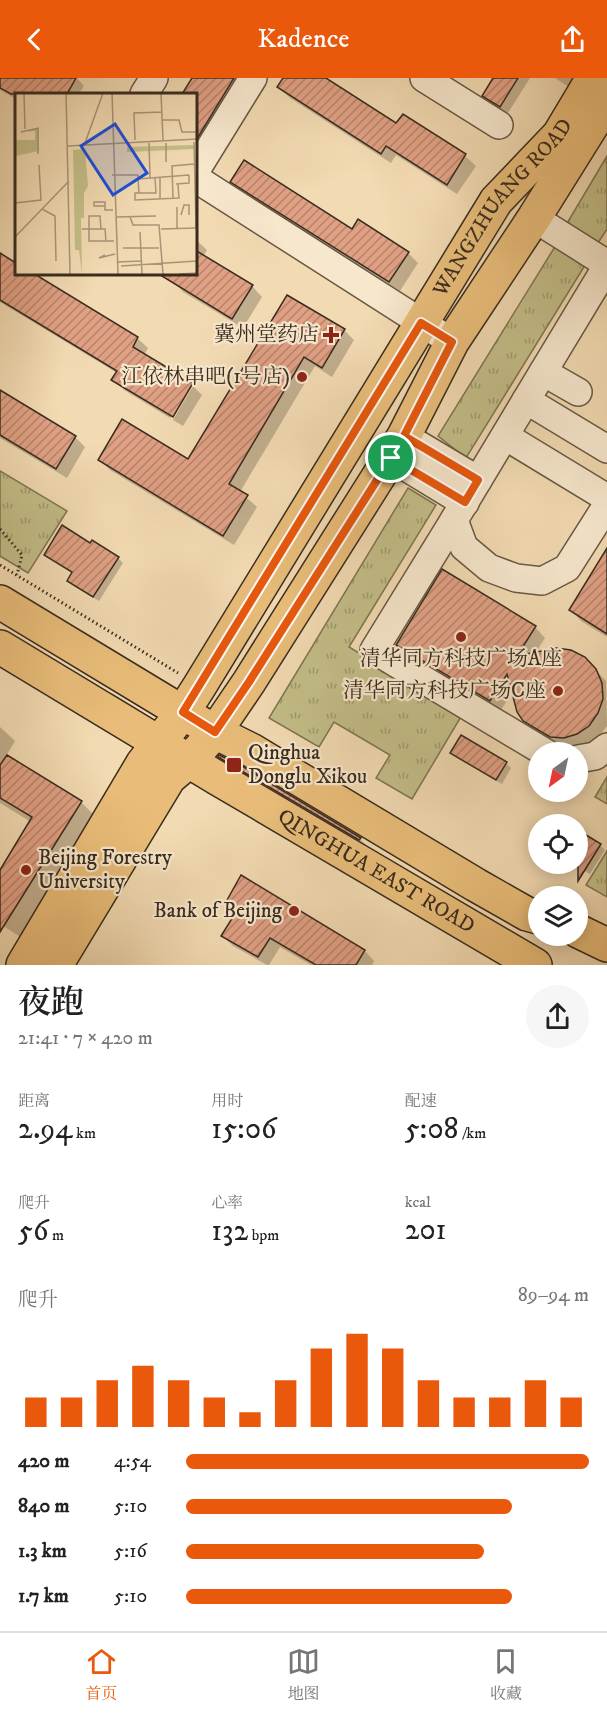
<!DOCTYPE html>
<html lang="zh">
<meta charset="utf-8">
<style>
body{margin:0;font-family:"IM FELL DW Pica","Noto Serif SC",serif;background:#f6f6f6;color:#222;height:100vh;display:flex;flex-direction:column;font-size:22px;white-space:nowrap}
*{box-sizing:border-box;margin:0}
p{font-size:20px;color:#767676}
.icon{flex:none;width:33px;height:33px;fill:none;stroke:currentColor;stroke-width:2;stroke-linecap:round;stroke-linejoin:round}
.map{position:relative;height:887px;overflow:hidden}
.panel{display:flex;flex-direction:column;background:#fff;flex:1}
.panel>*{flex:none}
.needle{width:39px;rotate:213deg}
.fabs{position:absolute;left:528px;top:664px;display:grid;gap:12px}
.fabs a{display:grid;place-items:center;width:60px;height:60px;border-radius:50%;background:#fff;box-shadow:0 3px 15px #0003;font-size:30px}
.pin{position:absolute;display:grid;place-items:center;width:51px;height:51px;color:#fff;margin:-26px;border:3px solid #fff;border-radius:50%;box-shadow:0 2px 6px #0007}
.round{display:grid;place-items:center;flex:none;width:63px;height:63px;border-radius:32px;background:#f6f6f6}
.headline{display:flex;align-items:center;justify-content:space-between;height:102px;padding:0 18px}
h1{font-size:33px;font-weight:600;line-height:45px}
.metrics{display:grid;grid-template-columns:repeat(3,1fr);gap:9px;height:102px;padding:6px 18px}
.metrics div{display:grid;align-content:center}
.metrics b{font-size:30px;font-weight:600}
.metrics small{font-size:16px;font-weight:400}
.metrics p{font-size:16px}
.chart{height:168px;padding:12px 18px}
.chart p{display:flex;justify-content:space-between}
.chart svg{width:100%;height:108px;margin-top:6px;stroke:#ea580c;stroke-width:6}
ul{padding:0 18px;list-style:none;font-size:20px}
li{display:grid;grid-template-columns:96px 72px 1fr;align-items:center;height:45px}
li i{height:15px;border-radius:8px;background:#ea580c}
header{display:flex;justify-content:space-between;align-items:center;height:78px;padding:0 18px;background:#ea580c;color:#fff;font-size:27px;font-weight:600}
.tab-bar{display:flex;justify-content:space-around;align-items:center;height:84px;border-top:2px solid #e0e0e0;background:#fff;font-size:16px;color:#767676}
.tab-bar a{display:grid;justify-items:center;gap:3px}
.tab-bar .current{color:#ea580c}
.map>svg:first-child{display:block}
.grass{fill:url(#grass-tufts);stroke:#7e7453;stroke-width:1.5}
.shadow{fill:#0003}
.building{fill:url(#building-hatch);stroke:#392c1f;stroke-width:1.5}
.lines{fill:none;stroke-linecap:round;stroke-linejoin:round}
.minor-casing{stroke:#675844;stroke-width:30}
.major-casing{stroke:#392c1f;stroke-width:36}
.path{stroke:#392c1f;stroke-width:3;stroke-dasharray:1.5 3;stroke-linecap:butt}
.minor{stroke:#f7e7cd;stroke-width:27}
.major{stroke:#e9bd79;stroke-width:33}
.route-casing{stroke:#fff;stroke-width:12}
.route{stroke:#ea580c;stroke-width:8}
.poi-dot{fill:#8f2418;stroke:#f7e7cd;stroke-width:2}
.labels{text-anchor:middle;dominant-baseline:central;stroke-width:4.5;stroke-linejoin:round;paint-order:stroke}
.street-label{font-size:21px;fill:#392c1f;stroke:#f7e7cd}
.poi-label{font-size:21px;fill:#392c1f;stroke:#f7e7cd;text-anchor:end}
.inset-road{fill:none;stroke:#a89477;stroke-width:1.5}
.view{fill:#1d4ed8;fill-opacity:0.15;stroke:#1d4ed8;stroke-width:3}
.inset-edge{fill:none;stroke:#392c1f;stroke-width:3}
</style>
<header><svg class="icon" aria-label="back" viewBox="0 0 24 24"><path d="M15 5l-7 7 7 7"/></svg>Kadence<svg class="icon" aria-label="share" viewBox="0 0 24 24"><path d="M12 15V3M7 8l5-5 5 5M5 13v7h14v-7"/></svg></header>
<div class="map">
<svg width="607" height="887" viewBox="0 0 607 887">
<defs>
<pattern id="grass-tufts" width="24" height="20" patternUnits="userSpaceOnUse" patternTransform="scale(1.5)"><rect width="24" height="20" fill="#c3bd87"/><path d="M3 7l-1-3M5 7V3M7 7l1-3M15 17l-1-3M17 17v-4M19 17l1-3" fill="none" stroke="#9f9a6e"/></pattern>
<pattern id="building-hatch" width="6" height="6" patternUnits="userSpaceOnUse" patternTransform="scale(1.5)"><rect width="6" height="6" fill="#e0a084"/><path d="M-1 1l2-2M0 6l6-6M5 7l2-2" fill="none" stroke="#b7836b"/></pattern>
</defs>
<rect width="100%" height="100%" fill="#f2dab2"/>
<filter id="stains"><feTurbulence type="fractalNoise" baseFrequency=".00333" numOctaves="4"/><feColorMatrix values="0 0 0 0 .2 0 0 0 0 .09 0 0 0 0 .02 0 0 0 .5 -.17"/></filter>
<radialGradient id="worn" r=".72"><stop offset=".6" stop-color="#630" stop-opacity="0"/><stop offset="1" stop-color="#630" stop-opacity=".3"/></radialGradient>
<g class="grass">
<path d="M607 78V151L594 171 563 152Z"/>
<path d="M556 167 587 184 466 380 438 358Z"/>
<path d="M0 393 67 433 28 495 0 478Z"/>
<path d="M408 410 436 427 349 569 462 637 412 721 376 700 390 677 334 644 319 669 269 640Z"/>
<path d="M607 699V726L595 719Z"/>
<path d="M607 773V819L586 807Z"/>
</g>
<g class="shadow">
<path d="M0 0H77L84 8 79 16H16V21L0 12Z"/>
<path d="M194 0H252L195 72V16H184Z"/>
<path d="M285 0H323L397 47 403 38 465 78 476 88 457 116 396 77 391 85 290 20 279 9Z"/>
<path d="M495 0H530L508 35 491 25 484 18Z"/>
<path d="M555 0H583L575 13Z"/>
<path d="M232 104 408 175 418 185 400 213 242 114Z"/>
<path d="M195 161 207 172 203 179 252 208 262 219 243 250 183 214 173 203V195H195Z"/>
<path d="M0 177 16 187V195H30L137 260 148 270 144 277 193 307H190L170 340 124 312 113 301 117 295 0 224Z"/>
<path d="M287 219 344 252 354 262 332 299 315 288 240 414 257 429 234 467 110 392 99 381 189 383Z"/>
<path d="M193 308 202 317 183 348 173 342Z"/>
<path d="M0 314 75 359 85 369 67 400 0 360Z"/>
<path d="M607 473V559L581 543 571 532Z"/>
<path d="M46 477 118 480 123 485 99 523 74 508 69 503 73 496Z"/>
<path d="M535 549 545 560 535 576 595 591 606 603 607 648 599 658 588 666 575 670 562 669 535 653 524 642 513 613 501 632 408 577 398 566Z"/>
<path d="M112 615 154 641 158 645 114 618Z"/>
<path d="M0 649 15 663 6 678 81 724 98 741 22 860 0 846V795L31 744 0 725Z"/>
<path d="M452 675 506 685 511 690 502 706 457 680Z"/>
<path d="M221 680 360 761 370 771 230 689Z"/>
<path d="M600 767 605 772 590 796 573 786H578V771Z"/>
<path d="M242 800 365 873 374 883 372 887H311L280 869 269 887H267L233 868 223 858 238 834 228 823Z"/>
</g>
<g class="building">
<path d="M0 0H76L67 16H11L0 10Z"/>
<path d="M192 0H234L195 64V16H182Z"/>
<path d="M283 0H326L396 45 403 36 466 76 447 107 386 68 381 76 277 9Z"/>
<path d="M493 0H518L500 29 482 18Z"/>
<path d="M244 82 352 151 358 141 409 174 389 204 230 104Z"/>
<path d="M195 172 253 207 232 241 157 195H195Z"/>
<path d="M0 175 16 185V195H33L138 259 133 269 193 305 173 339 111 302 117 293 0 222Z"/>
<path d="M287 217 345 251 322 290 304 279 229 406 248 417 223 458 98 382 122 341 188 381Z"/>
<path d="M0 312 76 358 56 391 0 357Z"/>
<path d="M62 447 90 465 92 462 119 479 93 519 67 503 72 494 44 477Z"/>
<path d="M607 470V556L569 532Z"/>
<path d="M442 491 536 548 517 578 556 570 571 572 585 579 596 591 602 605 603 621 598 635 589 648 577 656 564 660 550 659 523 643 517 634 507 596 490 623 396 567Z"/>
<path d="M461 657 507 684 496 702 450 675Z"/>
<path d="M7 677 82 723 0 854V792L32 739 0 720V687Z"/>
<path d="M219 677 242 688 361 760 359 762 218 679Z"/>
<path d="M586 757 601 766 578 803V772Z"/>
<path d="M241 797 365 872 356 887H316L270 860 258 879 221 858 238 831 226 824Z"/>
</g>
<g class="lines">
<g class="minor-casing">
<g id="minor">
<path d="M424 0 499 47"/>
<path d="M144 16 154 0"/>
<path d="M195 94 253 0"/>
<path d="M195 100 452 264"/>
<path d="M534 140 607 186"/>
<path d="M543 294 607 188"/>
<path d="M578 314 543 294 454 442 464 469 489 490 516 500 542 503 567 490 607 427"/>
<path d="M526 322 607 371"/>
<path d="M404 358 478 402"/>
<path d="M505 358 607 420"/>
<path d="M391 380 465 425"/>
<path d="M454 442 374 572 546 675"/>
<path d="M578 681 595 678 607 669"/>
</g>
</g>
<g class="major-casing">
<g id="major">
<path d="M0 524 215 654 251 672 476 807 527 836 538 839"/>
<path id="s1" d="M0 569 217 700 535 887"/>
<path d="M578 853 607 867"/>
<path id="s2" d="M23 887 143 685 183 634 199 609 496 123 559 57 593 0"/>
<path d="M56 887 169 700 189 683 215 654 249 604 404 358 452 264 534 140 607 23"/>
</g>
</g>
<g class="path">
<path d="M0 451 22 477 17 497"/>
<path d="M0 487 178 595"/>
</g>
<use href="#minor" class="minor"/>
<use href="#major" class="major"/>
</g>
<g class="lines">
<g class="route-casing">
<path id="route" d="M421 245 452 264 404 358 478 402 465 424 391 380 249 604 215 654 183 634Z"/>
</g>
<use href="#route" class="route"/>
</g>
<g class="poi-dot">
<path d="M328 248h6v6h6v6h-6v6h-6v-6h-6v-6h6z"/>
<circle cx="302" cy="299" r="6"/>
<circle cx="461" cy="559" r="6"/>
<circle cx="558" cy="613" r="6"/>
<rect x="226" y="679" width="16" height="16" rx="3"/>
<circle cx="26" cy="792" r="6"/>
<circle cx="294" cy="833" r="6"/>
</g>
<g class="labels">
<g class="street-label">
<text stroke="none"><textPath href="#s2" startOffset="898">WANGZHUANG ROAD</textPath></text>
<text stroke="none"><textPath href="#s1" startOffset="438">QINGHUA EAST ROAD</textPath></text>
</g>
<g class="poi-label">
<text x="319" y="257">冀州堂药店</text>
<text x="290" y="299">江依林串吧(1号店)</text>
<text x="461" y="581" text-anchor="middle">清华同方科技广场A座</text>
<text x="546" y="613">清华同方科技广场C座</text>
<text x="248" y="675" text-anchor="start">Qinghua<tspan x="248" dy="24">Donglu Xikou</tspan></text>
<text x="38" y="780" text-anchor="start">Beijing Forestry<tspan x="38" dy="24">University</tspan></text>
<text x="282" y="833">Bank of Beijing</text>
</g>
</g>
<g transform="translate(15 15)">
<rect width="182" height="182" fill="#f2dab2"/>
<path d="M179 52V56L112 59V54ZM70 56 73 93 69 100V125H66L67 181 64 157H60L58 57Z" fill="#c3bd87"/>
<path d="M23 35 24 58 0 63V41L2 47H20V38L12 39Z" fill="#c3bd87"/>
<path class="inset-road" d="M9 0 10 36M51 0 55 181M97 0 103 181M146 0 148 47M147 27H164L167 39H182M23 35V61M6 39 24 35M120 47 119 20 147 19M179 49 181 135M70 50 88 0M134 50 135 85M53 53 182 46M151 69V50M97 82H123V86L174 82M145 85V105M123 86 124 100H141L140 85M161 91 174 90V82M124 100H120V107L164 105 163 91M158 105 157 73 179 71M0 110 26 107 24 72M90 113H79V109H90V117H98M162 114V136M27 116 40 123 41 168M166 122 169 112H174V122M101 124 141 123M115 124 118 132H144L148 181M67 136H90L91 148H99M86 136 85 123H74V148H91M146 136 182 135M125 139 127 181M0 144 54 88M108 155H144M90 162 84 165 100 161M102 169 126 168M106 173 182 168M164 181 182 180"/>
<path class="view" d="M100 31 132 80 98 102 66 53Z"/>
<rect width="182" height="182" class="inset-edge"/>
</g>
<rect width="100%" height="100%" filter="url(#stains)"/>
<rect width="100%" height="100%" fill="url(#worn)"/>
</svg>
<div class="fabs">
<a><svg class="needle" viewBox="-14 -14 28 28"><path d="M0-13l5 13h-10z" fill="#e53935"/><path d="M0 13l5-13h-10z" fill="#767676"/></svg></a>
<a><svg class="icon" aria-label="locate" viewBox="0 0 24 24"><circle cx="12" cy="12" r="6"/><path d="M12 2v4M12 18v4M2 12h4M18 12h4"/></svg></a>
<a><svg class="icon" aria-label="layers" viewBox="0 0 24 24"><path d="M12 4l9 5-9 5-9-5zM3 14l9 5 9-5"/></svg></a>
</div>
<div class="pin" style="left:391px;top:380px;background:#1e9e55"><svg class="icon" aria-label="arrive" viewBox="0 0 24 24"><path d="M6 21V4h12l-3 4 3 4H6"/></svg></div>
</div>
<section class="panel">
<div class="headline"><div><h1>夜跑</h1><p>21:41 · 7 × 420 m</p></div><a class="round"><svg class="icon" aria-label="share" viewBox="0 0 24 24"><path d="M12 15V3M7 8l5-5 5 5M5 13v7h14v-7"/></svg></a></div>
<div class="metrics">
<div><p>距离</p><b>2.94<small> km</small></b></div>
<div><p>用时</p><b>15:06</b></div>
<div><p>配速</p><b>5:08<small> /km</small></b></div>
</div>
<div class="metrics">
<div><p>爬升</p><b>56<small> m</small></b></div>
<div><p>心率</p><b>132<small> bpm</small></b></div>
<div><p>kcal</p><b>201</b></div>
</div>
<div class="chart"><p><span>爬升</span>89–94 m</p>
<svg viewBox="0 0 160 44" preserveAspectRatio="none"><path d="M5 44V32M15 44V32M25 44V25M35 44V19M45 44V25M55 44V32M65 44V38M75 44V25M85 44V12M95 44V6M105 44V12M115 44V25M125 44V32M135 44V32M145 44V25M155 44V32"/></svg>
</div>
<ul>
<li><b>420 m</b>4:54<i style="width:100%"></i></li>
<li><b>840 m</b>5:10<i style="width:81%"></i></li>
<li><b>1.3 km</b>5:16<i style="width:74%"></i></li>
<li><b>1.7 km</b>5:10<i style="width:81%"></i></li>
</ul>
</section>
<nav class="tab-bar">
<a class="current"><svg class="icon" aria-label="home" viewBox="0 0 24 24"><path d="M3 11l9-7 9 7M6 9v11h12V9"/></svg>首页</a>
<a><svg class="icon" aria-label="map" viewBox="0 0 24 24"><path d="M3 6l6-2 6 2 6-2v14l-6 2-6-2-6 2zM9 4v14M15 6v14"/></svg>地图</a>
<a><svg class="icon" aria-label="saved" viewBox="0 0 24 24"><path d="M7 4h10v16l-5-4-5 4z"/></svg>收藏</a>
</nav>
